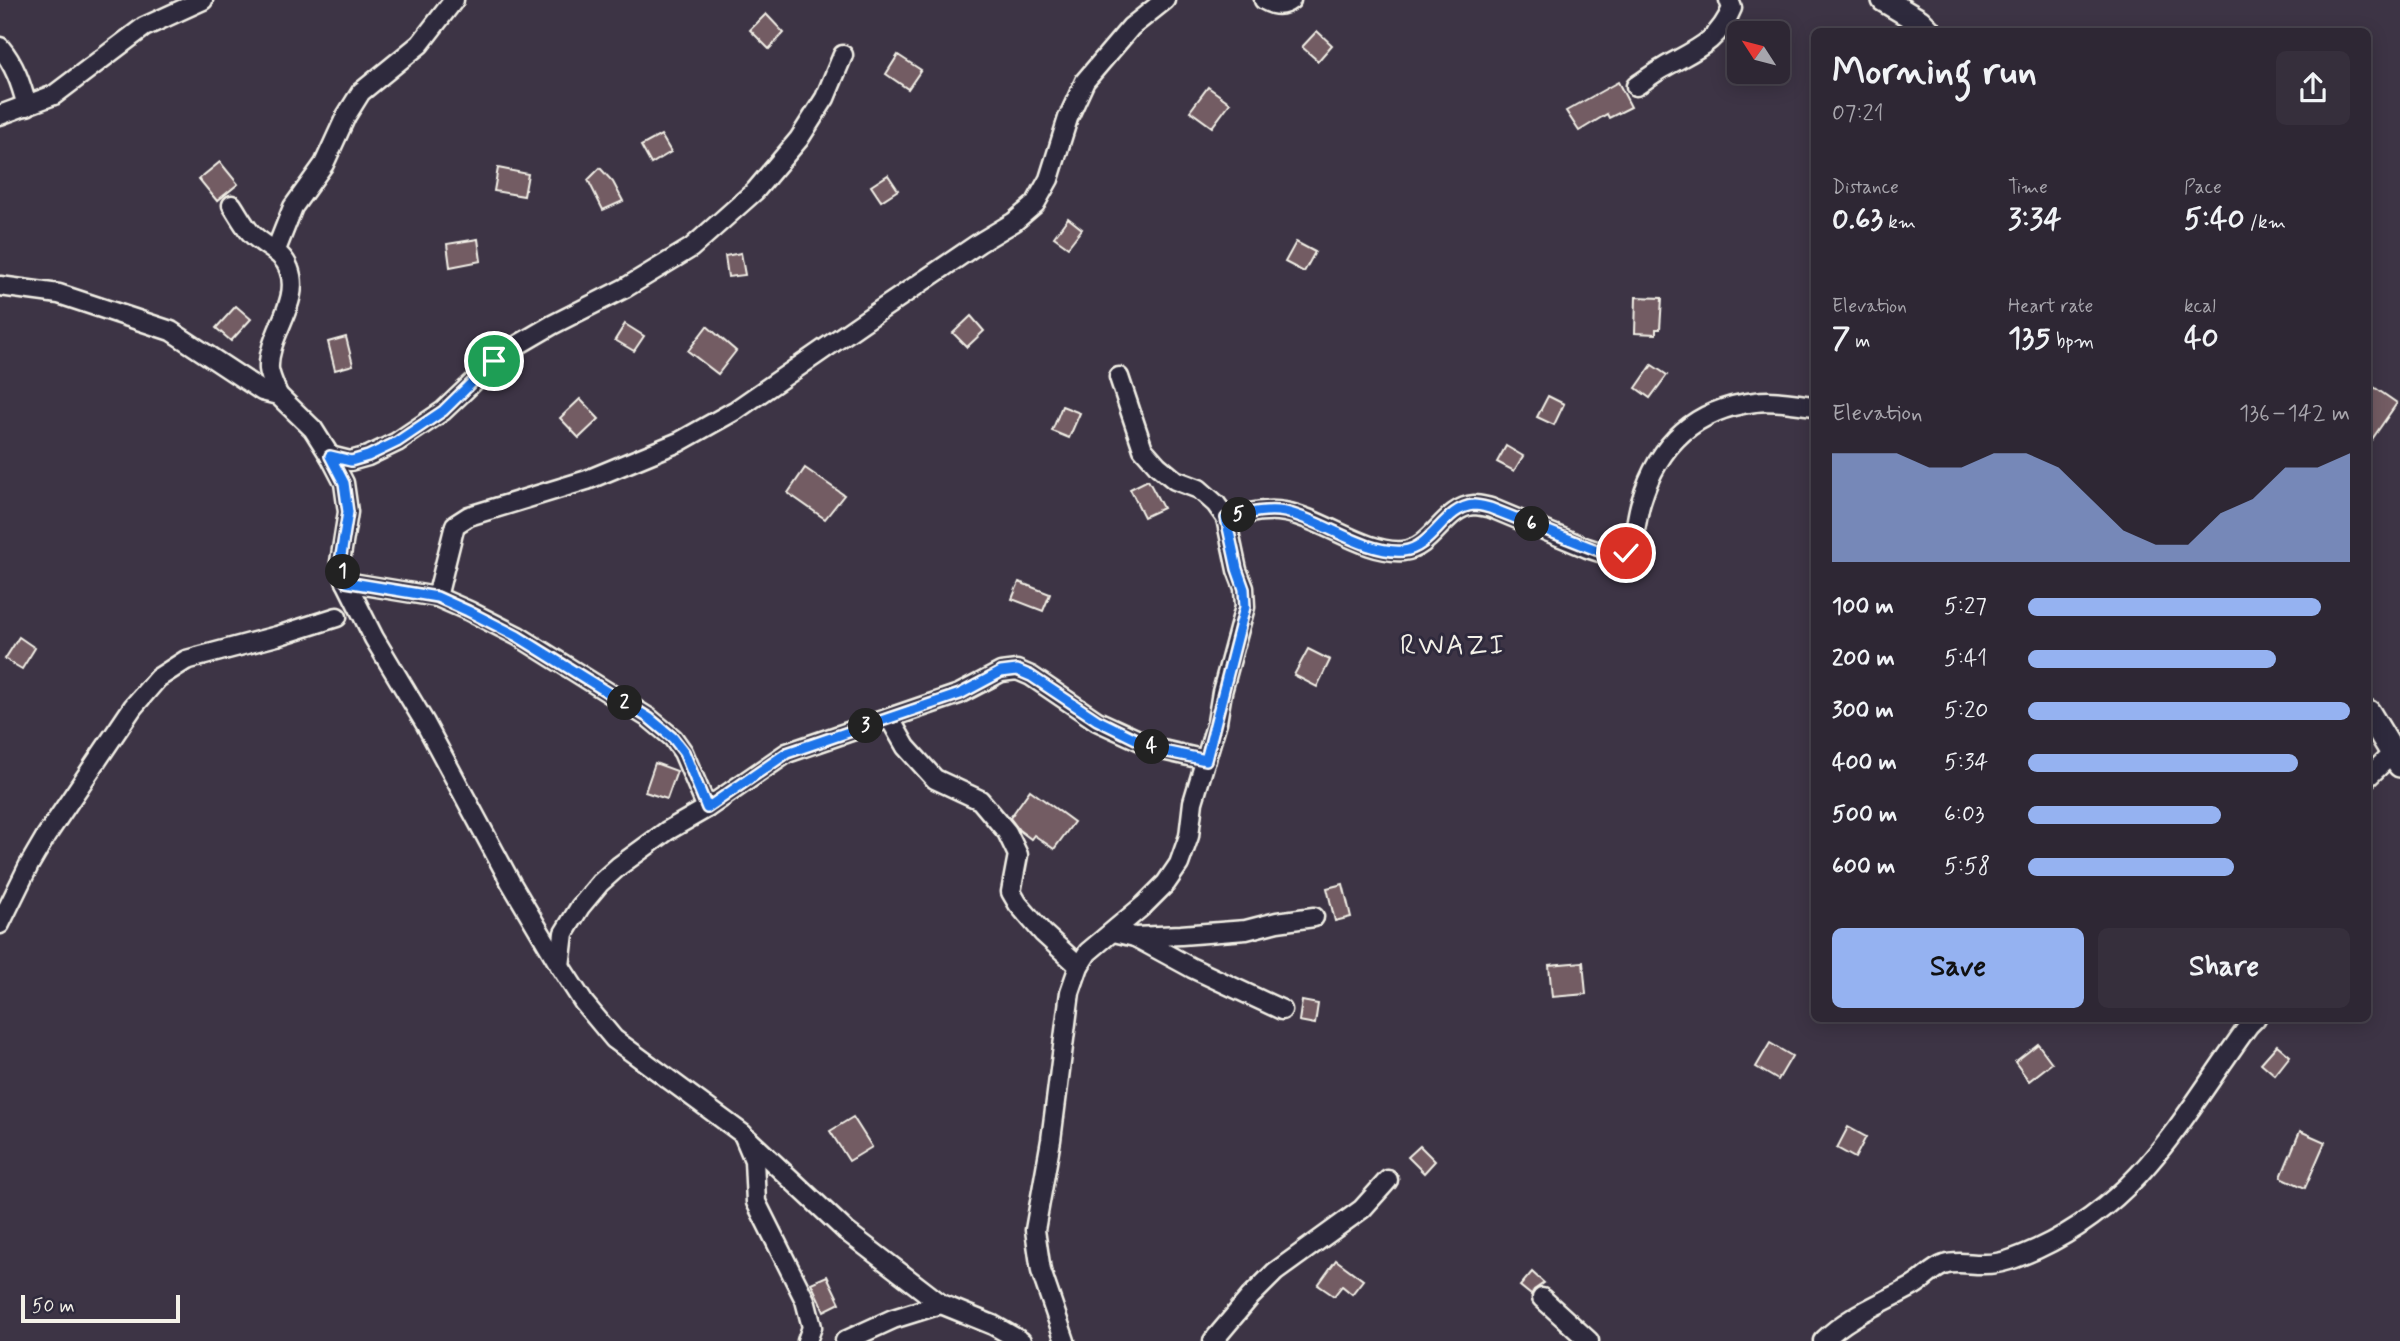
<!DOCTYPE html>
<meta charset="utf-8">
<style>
body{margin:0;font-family:Mynerve,sans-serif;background:#362f3c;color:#f1f3f6;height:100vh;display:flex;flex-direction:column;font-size:26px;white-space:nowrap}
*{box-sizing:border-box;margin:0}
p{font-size:23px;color:#a7a5ac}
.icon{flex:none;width:38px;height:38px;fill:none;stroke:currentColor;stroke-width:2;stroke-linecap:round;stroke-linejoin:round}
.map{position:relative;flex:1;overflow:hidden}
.side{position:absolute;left:1811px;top:28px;width:560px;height:994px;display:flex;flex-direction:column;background:#2e2734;border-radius:10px;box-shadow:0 4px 18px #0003,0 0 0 2px #49444f}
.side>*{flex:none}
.needle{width:46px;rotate:306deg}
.tools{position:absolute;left:1727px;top:21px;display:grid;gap:14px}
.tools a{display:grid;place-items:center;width:63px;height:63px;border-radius:10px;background:#2e2734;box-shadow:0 4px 18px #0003,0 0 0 2px #49444f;font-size:35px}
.scale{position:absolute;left:21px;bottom:18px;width:159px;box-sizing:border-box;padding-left:7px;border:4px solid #f4f1e8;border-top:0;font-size:19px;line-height:24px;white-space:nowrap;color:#f4f1e8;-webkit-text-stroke:5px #2f2a3d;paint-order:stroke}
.pin{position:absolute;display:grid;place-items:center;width:60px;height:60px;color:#fff;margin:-30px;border:4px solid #fff;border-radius:50%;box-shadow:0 2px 7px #0007}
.km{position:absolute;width:35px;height:35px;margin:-18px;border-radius:50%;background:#222;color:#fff;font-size:19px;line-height:35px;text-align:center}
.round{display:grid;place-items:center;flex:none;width:74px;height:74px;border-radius:10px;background:#362f3c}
.overview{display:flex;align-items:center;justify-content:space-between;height:119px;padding:0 21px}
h1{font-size:38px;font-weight:700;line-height:52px}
.figures{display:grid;grid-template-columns:repeat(3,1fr);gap:10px;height:119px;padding:7px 21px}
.figures div{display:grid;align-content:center}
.figures b{font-size:30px;font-weight:700}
.figures small{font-size:19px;font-weight:400}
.figures p{font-size:19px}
.chart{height:196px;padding:14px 21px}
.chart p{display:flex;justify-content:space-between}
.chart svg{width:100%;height:126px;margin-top:7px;fill:#95b2f1;opacity:.7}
.button{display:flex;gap:14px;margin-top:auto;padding:14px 21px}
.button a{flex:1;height:80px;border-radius:10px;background:#95b2f1;color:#111;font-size:28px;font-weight:700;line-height:80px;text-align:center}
.button a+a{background:#362f3c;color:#f1f3f6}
ul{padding:0 21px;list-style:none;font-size:23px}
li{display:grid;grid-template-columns:112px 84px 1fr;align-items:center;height:52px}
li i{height:18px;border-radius:9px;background:#95b2f1}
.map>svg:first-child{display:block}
.building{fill:#735c64;stroke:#f4f1e8;stroke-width:2}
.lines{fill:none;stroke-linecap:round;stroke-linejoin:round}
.minor-casing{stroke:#f4f1e8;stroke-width:23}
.tertiary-casing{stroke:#f4f1e8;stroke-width:28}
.minor{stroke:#2f2a3d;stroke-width:18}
.tertiary{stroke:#2f2a3d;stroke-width:23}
.route-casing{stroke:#fff;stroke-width:14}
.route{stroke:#1a73e8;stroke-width:9}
.labels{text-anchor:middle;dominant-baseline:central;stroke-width:6;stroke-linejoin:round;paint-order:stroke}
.quarter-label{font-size:28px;letter-spacing:2px;fill:#f4f1e8;stroke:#2f2a3d}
</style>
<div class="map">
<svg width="2400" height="1341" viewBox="0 0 2400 1341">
<rect width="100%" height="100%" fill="#3d3445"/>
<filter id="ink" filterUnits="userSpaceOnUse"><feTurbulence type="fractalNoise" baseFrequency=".0143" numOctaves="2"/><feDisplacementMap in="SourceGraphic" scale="14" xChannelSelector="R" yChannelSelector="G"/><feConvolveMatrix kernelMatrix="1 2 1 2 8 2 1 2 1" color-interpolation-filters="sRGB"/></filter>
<g filter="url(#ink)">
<g class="building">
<path d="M766 14 784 33 769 49 750 30Z"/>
<path d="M1317 31 1332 45 1318 61 1302 47Z"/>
<path d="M898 55 921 70 908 89 886 74Z"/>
<path d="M1618 82 1631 107 1609 118 1607 114 1579 131 1566 111Z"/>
<path d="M1208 87 1230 103 1212 127 1190 111Z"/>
<path d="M661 135 671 152 651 164 641 146Z"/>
<path d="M220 162 238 184 217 201 199 179Z"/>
<path d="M498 168 528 174 524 196 494 191Z"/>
<path d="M600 168 613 182 623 201 603 210 588 180Z"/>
<path d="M888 175 898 190 881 201 871 186Z"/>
<path d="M1068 218 1082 229 1068 247 1054 237Z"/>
<path d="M478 239 481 261 450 267 447 244Z"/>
<path d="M1296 242 1315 252 1304 272 1285 262Z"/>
<path d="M741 253 745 275 728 277 725 256Z"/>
<path d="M1636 297 1662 298 1660 329H1656V334L1635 333Z"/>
<path d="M236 306 251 319 231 341 216 328Z"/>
<path d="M971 316 984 331 967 347 953 333Z"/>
<path d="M625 324 644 336 634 351 615 340Z"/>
<path d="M707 326 736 351 718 374 688 351Z"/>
<path d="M346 337 353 365 335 370 328 342Z"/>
<path d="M1652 365 1667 375 1650 398 1636 388Z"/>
<path d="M2368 383 2397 403 2368 445Z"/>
<path d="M1548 396 1564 404 1554 425 1537 417Z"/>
<path d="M580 399 599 419 579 438 560 418Z"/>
<path d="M1062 406 1080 413 1069 438 1052 431Z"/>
<path d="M1506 446 1523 456 1514 471 1497 462Z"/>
<path d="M805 468 844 495 825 519 788 493Z"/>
<path d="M1148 480 1163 508 1144 517 1130 489Z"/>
<path d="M1019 582 1050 594 1043 611 1012 599Z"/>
<path d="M19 637 35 648 22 669 5 659Z"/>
<path d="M1308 649 1330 660 1317 687 1294 675Z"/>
<path d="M655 763 677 771 667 799 645 792Z"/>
<path d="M1030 790 1074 822 1054 849 1034 835 1031 839 1019 830 1010 818Z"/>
<path d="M1343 884 1351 917 1335 921 1327 888Z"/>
<path d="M1583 962 1586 994 1552 997 1549 965Z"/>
<path d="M1302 1001 1318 1004 1315 1024 1299 1021Z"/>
<path d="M1770 1043 1792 1056 1778 1080 1756 1067Z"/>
<path d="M2038 1044 2052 1063 2029 1081 2015 1062Z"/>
<path d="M2277 1045 2290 1056 2275 1075 2261 1063Z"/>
<path d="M853 1117 872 1147 849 1161 830 1131Z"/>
<path d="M1848 1127 1866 1137 1855 1158 1837 1148Z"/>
<path d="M2300 1131 2325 1142 2305 1188 2281 1177Z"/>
<path d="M1420 1146 1435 1161 1424 1173 1408 1157Z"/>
<path d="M1336 1260 1363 1280 1352 1294 1342 1286 1334 1296 1318 1285Z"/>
<path d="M1532 1272 1544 1283 1534 1290 1531 1295 1520 1286Z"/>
<path d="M827 1276 840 1303 824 1311 811 1283Z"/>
</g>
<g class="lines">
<g class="minor-casing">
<g id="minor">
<path d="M1264 0C1274 6 1282 7 1291 0"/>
<path d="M0 47C15 65 21 84 27 106"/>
<path d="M1636 86C1645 80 1654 73 1663 68 1694 50 1718 43 1732 8L1729 0"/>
<path d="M0 115 54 95 144 27 203 0"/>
<path d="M232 205C238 214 243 224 250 232 262 246 282 250 289 269 302 302 267 335 269 369 270 377 275 387 278 395"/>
<path d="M276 250 293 207 324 164 346 116 361 92 420 44 454 0"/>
<path d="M0 286 59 294 171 331 262 391 278 395 313 429 330 456 344 483 348 512 340 562 346 582 374 638 425 723 511 883 560 966 584 1003 614 1039 743 1134 754 1160 756 1202 805 1300 812 1327 807 1341"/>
<path d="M330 456 350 461 368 456 397 442 443 411 504 353 552 325 625 288 691 248 755 191 799 139 825 98 843 55"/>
<path d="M1226 518C1245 514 1266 508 1285 512 1323 519 1365 554 1403 551 1433 548 1444 507 1474 505 1479 505 1486 507 1491 508L1587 548 1609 555 1620 556C1637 545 1635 520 1641 502 1658 444 1695 409 1755 402 1774 399 1796 404 1815 406"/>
<path d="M346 582 437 597 469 611 518 636 649 718 673 738 683 752 707 808"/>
<path d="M437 597 455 525 469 516 587 480 679 442 736 410 876 313 979 243 1014 222 1035 204 1049 179 1068 118 1085 81 1131 27 1165 0"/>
<path d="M890 719 906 747 935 779 980 800 1007 832 1018 855 1011 892 1018 904 1043 933 1079 966"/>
<path d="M2368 777 2393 753"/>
<path d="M0 924 29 865 46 836 133 707 158 678 186 660 277 636 337 617"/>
<path d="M1114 932 1135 937 1181 935 1246 930 1277 922 1314 917"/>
<path d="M1135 937 1192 968 1282 1010"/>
<path d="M560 966 564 933 580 907 600 883 619 866 667 831 707 808 787 753 959 694 1001 672 1017 670 1031 676 1097 721 1158 749 1206 760"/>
<path d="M748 1139 846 1231 941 1304 993 1325 1021 1341"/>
<path d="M1542 1298 1589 1341"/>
<path d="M845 1341 893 1319 941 1304"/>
<path d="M1065 1341 1041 1271 1035 1230 1051 1140 1070 992 1079 966 1088 952 1144 905 1166 883 1179 864 1189 836 1193 802 1217 722 1222 692 1245 607 1244 588 1237 570 1226 518 1216 504 1199 489 1175 480 1158 466 1143 449 1119 377"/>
<path d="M1213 1341 1250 1297 1275 1272 1362 1209 1388 1180"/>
<path d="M1823 1341C1849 1315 1883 1303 1913 1286 1924 1280 1932 1269 1944 1265 1955 1261 1969 1264 1981 1264 2001 1265 2019 1257 2037 1249 2144 1199 2183 1115 2249 1025L2256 1018"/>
</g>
</g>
<g class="tertiary-casing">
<g id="tertiary">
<path d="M1884 0 1919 21 1930 32"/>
<path d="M2368 712 2400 765"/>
</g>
</g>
<use href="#minor" class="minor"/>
<use href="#tertiary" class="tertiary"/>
</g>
</g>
<g class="lines" filter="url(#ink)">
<g class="route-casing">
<path id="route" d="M494 361 443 411 397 442 368 456 351 461 330 456 344 483 348 512 340 562 346 582 437 597 468 611 517 636 649 718 673 738 684 752 707 808 787 753 960 694 1001 672 1017 670 1031 676 1097 720 1158 750 1206 760 1245 607 1244 589 1237 569 1226 518C1245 514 1266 508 1285 512 1323 520 1364 554 1403 551 1433 548 1444 507 1474 505 1479 505 1486 507 1490 508L1609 555 1620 556 1626 553"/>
</g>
<use href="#route" class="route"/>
</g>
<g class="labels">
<g class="quarter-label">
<text x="1453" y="646">RWAZI</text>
</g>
</g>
</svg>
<div class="tools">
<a><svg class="needle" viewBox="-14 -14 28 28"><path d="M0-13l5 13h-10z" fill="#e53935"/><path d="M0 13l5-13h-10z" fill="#a7a5ac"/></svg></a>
</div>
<div class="scale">50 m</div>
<div class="pin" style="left:494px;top:361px;background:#1e9e55"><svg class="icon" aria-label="arrive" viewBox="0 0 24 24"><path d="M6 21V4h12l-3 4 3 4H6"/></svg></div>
<div class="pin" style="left:1626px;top:553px;background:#d93025"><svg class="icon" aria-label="check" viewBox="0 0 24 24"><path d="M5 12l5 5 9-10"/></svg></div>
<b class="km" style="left:343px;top:572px">1</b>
<b class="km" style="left:625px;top:703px">2</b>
<b class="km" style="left:866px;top:726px">3</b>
<b class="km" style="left:1152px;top:747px">4</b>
<b class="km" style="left:1239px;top:515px">5</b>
<b class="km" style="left:1532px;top:524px">6</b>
<section class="side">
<div class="overview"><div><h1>Morning run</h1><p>07:21</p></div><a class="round"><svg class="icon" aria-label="share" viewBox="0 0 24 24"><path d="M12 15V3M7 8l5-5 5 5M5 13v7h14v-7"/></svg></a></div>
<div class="figures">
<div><p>Distance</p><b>0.63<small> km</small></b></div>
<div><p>Time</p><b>3:34</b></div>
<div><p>Pace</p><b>5:40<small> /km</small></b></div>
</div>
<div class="figures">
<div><p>Elevation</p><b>7<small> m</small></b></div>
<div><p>Heart rate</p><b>135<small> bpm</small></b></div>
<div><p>kcal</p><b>40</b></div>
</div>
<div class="chart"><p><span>Elevation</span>136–142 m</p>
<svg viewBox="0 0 160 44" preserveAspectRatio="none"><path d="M0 44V6L10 6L20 6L30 11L40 11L50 6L60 6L70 11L80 22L90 33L100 38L110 38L120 27L130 22L140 11L150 11L160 6V44z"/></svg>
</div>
<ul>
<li><b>100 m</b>5:27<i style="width:91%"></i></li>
<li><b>200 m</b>5:41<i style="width:77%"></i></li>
<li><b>300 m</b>5:20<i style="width:100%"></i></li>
<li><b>400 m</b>5:34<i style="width:84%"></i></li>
<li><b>500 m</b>6:03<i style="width:60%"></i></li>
<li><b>600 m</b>5:58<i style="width:64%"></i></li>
</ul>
<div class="button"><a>Save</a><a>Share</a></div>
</section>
</div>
